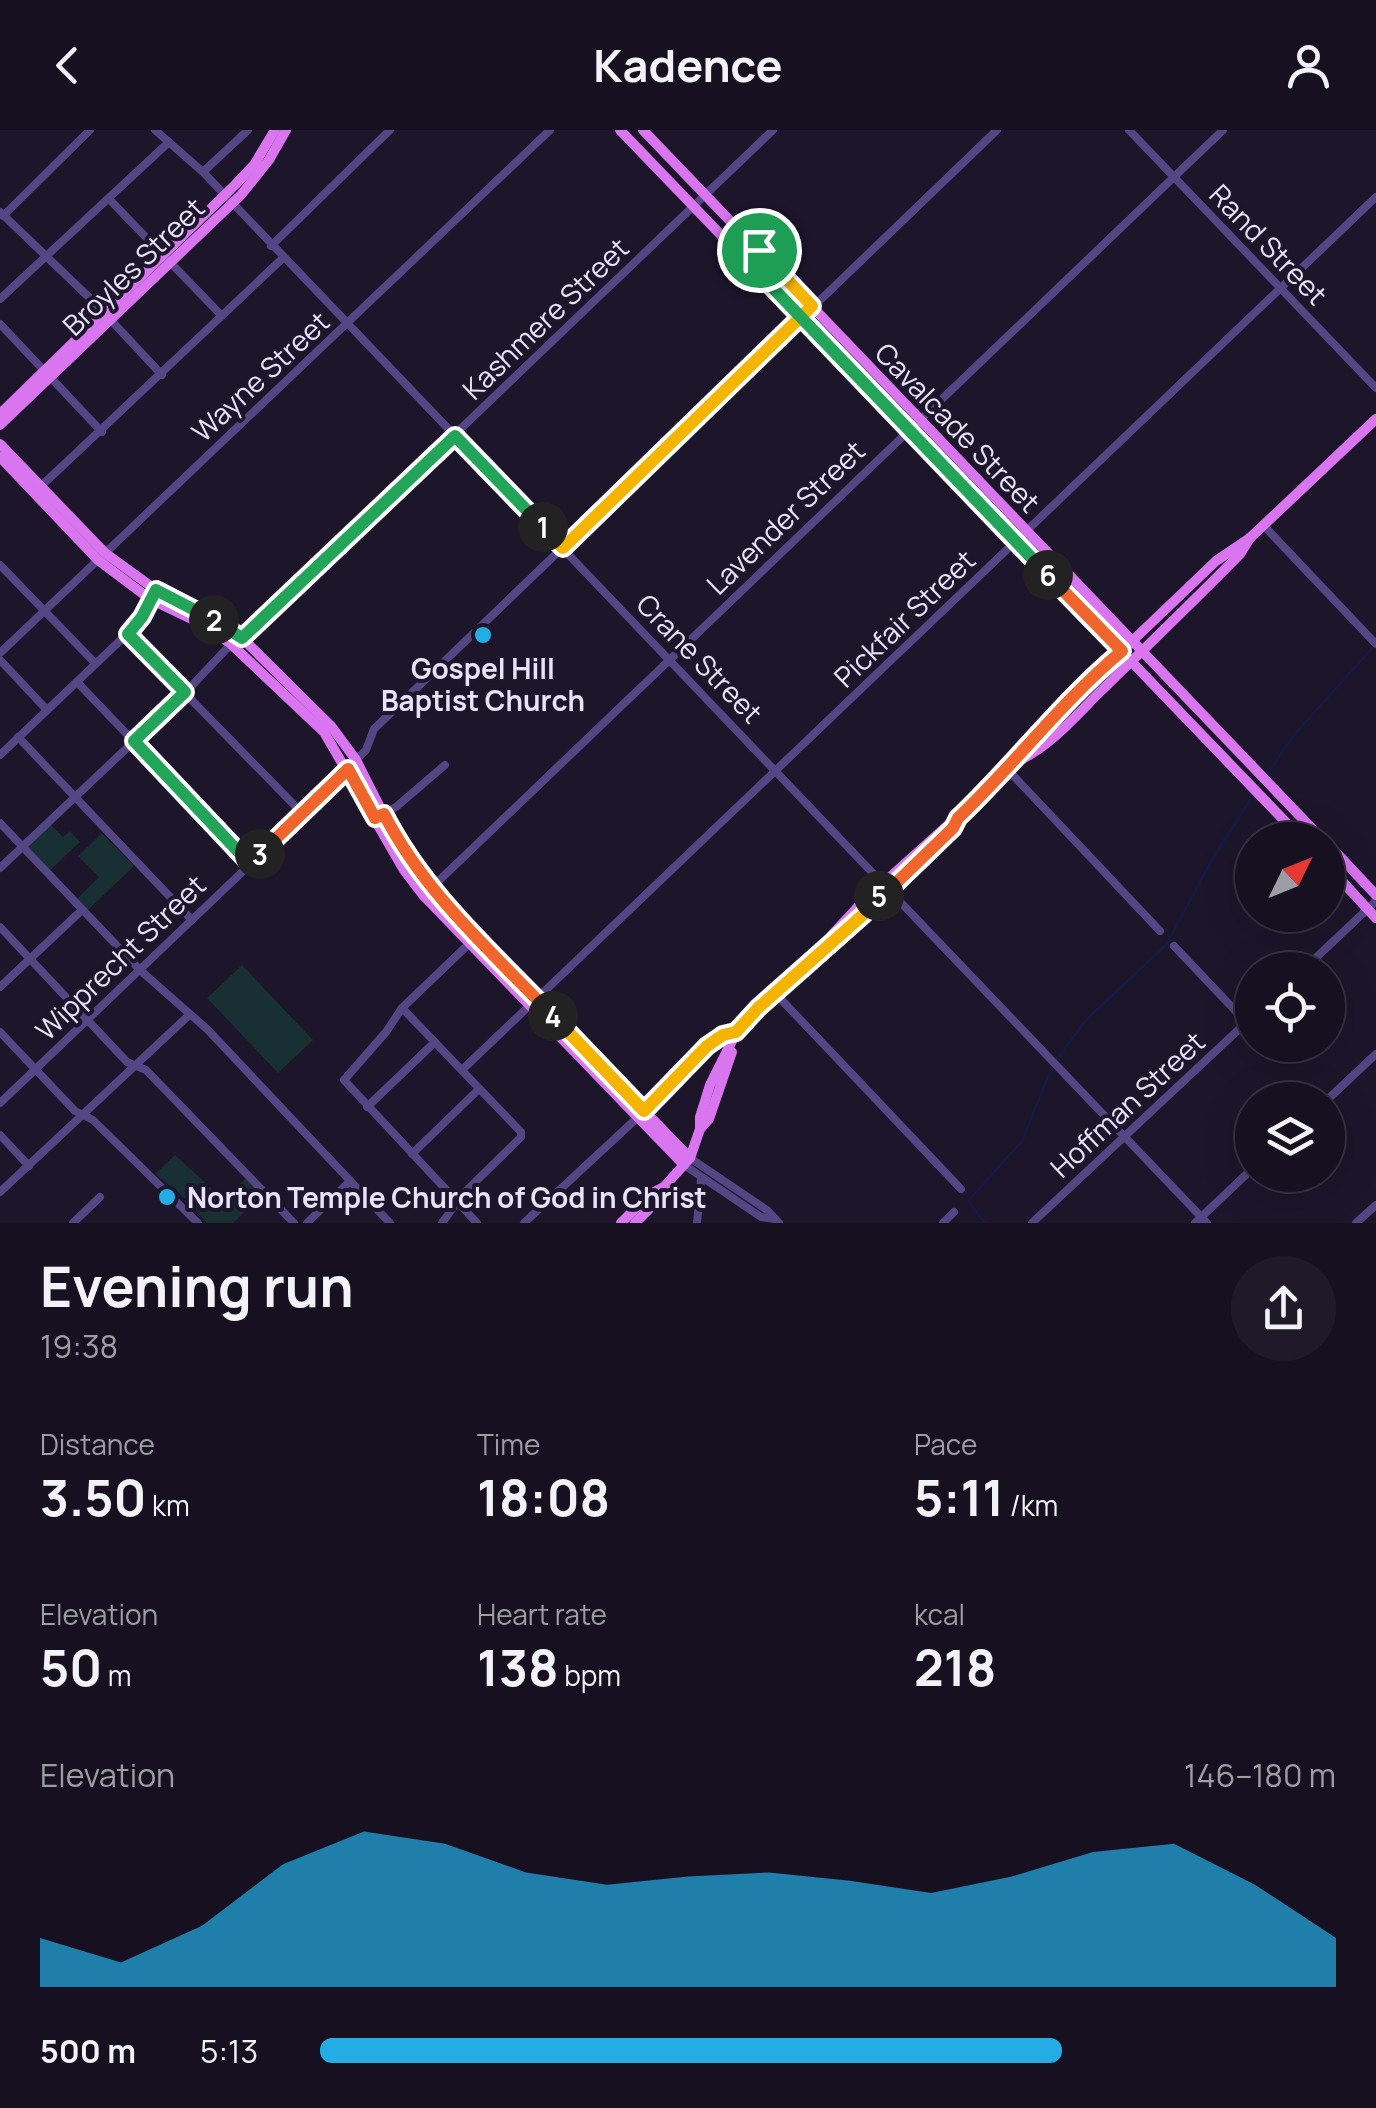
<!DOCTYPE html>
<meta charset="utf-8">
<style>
body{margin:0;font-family:Manrope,sans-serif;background:#1f1929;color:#f1f3f6;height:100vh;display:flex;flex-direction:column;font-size:38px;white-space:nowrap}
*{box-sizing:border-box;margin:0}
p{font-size:32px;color:#9e9da5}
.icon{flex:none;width:55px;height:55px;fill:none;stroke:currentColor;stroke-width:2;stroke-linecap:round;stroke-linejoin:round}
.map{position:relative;height:1093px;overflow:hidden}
.side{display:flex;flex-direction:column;background:#161020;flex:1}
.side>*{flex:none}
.needle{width:65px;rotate:47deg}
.fabs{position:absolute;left:1235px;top:692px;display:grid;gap:20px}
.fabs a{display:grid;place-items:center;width:110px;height:110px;border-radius:50%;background:#161020;box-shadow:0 10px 40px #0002,0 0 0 2px #35303e;font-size:50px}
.pin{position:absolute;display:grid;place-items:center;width:85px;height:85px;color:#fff;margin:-42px;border:5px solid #fff;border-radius:50%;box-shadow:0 2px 10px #0007}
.km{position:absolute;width:50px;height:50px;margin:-25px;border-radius:50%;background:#222;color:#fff;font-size:28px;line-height:50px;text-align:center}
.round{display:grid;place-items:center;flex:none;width:105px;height:105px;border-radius:52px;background:#1f1929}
.overview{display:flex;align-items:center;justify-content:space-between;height:170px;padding:0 40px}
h1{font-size:55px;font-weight:700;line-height:75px}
.metrics{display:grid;grid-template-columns:repeat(3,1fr);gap:15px;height:170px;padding:10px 40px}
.metrics div{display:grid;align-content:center}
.metrics b{font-size:50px;font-weight:700}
.metrics small{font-size:28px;font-weight:400}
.metrics p{font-size:28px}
.chart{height:280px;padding:20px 40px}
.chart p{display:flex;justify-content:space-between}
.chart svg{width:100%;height:180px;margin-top:10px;fill:#24ade5;opacity:.7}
ul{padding:0 40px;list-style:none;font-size:32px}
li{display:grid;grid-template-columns:160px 120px 1fr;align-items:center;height:75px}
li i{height:25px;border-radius:12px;background:#24ade5}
header{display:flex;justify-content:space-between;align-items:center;height:130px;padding:0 40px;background:#161020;font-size:45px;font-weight:700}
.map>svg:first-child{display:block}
.green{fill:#182f34}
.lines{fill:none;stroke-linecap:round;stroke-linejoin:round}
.stream{stroke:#121b46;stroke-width:2.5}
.minor{stroke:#544584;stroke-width:8}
.major{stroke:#d875ef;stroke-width:10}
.split-1-casing{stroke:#fff;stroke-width:20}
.split-2-casing{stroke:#fff;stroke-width:20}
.split-3-casing{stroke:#fff;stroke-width:20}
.split-4-casing{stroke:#fff;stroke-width:20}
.split-5-casing{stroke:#fff;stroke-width:20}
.split-6-casing{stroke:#fff;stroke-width:20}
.split-7-casing{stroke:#fff;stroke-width:20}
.split-1{stroke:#f5b400;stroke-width:12}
.split-2{stroke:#22a559;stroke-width:12}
.split-3{stroke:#22a559;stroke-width:12}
.split-4{stroke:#f0652b;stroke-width:12}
.split-5{stroke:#f5b400;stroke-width:12}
.split-6{stroke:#f0652b;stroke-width:12}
.split-7{stroke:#22a559;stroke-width:12}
.poi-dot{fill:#24ade5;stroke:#1d152a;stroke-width:4}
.labels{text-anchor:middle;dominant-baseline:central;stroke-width:8;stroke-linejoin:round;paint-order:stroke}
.street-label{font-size:28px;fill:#e9e2fb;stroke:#1d152a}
.poi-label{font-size:28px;font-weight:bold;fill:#e9e2fb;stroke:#1d152a}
</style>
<header><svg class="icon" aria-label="back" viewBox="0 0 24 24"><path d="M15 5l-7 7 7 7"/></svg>Kadence<svg class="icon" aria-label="person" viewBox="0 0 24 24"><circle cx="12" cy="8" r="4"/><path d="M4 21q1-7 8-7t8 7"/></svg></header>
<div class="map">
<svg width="1376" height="1093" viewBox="0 0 1376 1093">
<rect width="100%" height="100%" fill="#1d152a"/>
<g class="green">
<path d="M51 695 63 707 70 701 80 712 50 740 28 717Z"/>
<path d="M102 703 134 736 88 780 77 769 99 747 78 726Z"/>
<path d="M242 835 313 910 278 943 207 868Z"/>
<path d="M175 1025 223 1069 246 1048 261 1066 233 1093H207L179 1063 155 1044Z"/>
</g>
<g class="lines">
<g class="stream">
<path d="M1268 643 1294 605 1375 515"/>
<path d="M1056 930 1087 889 1166 815 1213 728 1252 667"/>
<path d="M985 1093 968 1071 1022 1011 1052 937"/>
</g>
<g class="minor">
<path d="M155 0 203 42 1207 1093"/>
<path d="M1129 0 1376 258"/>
<path d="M203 42 248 0"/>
<path d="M109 69 221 185"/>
<path d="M0 82 94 172 162 245"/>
<path d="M3 86 90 0"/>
<path d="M271 116 390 0"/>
<path d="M0 169 169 12"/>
<path d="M0 194 102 302"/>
<path d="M38 359 283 128"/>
<path d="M1264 396 1376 514"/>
<path d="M0 435 95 533"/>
<path d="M127 504 303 684"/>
<path d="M0 523 550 0"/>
<path d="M0 530 47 580"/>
<path d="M77 552 251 734"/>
<path d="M18 607 192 790"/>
<path d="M0 625 127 504 142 487 152 467"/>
<path d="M1008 640 1160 801"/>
<path d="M379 686 396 677 445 635"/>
<path d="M0 693 141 841 207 899 390 1093"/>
<path d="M0 738 185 563 231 514 242 508 773 0"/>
<path d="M426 763 1223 0"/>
<path d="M0 797 127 932 146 940 294 1093"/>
<path d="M473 810 402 878 386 902 344 950 477 1093"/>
<path d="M1174 816 1247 893"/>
<path d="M1303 840 1376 771"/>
<path d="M0 857 82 780"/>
<path d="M775 863 961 1059"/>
<path d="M402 878 521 1002V1007L462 1065 442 1093"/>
<path d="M0 902 75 981 93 990 198 1093"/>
<path d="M462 940 1376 67"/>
<path d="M1327 970 1376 924"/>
<path d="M0 973 303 684 366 620 374 599 997 0"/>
<path d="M367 977 435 912"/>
<path d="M0 1005 29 1036"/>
<path d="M412 1024 479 959"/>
<path d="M690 1028 767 1080 779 1093"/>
<path d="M684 1035 761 1087 775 1089"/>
<path d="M0 1062 189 885"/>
<path d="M73 1093 100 1067"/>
<path d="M307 1093 350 1051"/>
<path d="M524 1093 637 988 707 916 723 905 736 903"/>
<path d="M697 1093 701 1049"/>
<path d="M943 1093 954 1082"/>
<path d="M1032 1093 1252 887"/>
<path d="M1195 1093 1252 1039"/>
<path d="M1356 1093 1376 1075"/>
</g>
<g class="major">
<path d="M620 0 1303 710"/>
<path d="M643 0 1323 710"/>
<path d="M0 284 235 55 254 35 275 0"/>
<path d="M0 295 241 65 269 30 286 0"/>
<path d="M0 314 105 423 156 460 242 508 331 596 356 630 397 711 430 759 690 1028"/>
<path d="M0 327 98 430 150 469 202 494 231 514 324 602 404 740 423 765 684 1035"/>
<path d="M1020 630C1051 616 1078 583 1102 560 1148 515 1195 470 1240 424L1250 408 1376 289"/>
<path d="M1328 714 1376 765"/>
<path d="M1328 736 1376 788"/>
<path d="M888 758V749L986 661 1059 581 1216 431 1250 408"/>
<path d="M819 819 858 777 868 775"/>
<path d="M701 998 709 989 732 922"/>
<path d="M621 1093 649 1065 662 1058"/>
<path d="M635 1093 655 1073 663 1058 690 1028 700 999V987L710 955 736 903 818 822 824 821 953 698 958 688"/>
</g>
</g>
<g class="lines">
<g class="split-1-casing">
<path id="split-1" d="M543 397 563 418 812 176 759 120"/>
</g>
<g class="split-2-casing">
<path id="split-2" d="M214 490 242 508 455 306 543 397"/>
</g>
<g class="split-3-casing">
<path id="split-3" d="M214 490 156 460 142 487 128 504 185 562 134 611 250 734 260 724"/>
</g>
<g class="split-4-casing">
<path id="split-4" d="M260 724 348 639 375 688 384 684C425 764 492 822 553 886"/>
</g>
<g class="split-5-casing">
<path id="split-5" d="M553 886 644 981 707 916 723 905 736 902 758 878 864 784 879 766"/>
</g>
<g class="split-6-casing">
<path id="split-6" d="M879 766 894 755 953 698 958 688C1015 634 1062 571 1122 521L1048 445"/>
</g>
<g class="split-7-casing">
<path id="split-7" d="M759 120 747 131 1048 445"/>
</g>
<use href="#split-1" class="split-1"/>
<use href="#split-2" class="split-2"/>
<use href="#split-3" class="split-3"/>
<use href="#split-4" class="split-4"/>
<use href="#split-5" class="split-5"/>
<use href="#split-6" class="split-6"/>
<use href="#split-7" class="split-7"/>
</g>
<g class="poi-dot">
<circle cx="483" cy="505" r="10"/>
<circle cx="167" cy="1067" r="10"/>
</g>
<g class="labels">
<g class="street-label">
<text transform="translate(1269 114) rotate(46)">Rand Street</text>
<text transform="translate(133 136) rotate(-44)">Broyles Street</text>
<text transform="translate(545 188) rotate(-44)">Kashmere Street</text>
<text transform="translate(260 246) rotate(-43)">Wayne Street</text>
<text transform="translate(958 297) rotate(46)">Cavalcade Street</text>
<text transform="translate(785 387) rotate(-44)">Lavender Street</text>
<text transform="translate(904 488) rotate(-44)">Pickfair Street</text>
<text transform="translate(700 528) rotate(46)">Crane Street</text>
<text transform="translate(120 827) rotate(-44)">Wipprecht Street</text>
<text transform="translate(1127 974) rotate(-43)">Hoffman Street</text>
</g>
<g class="poi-label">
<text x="483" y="538">Gospel Hill<tspan x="483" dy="32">Baptist Church</tspan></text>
<text x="187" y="1067" text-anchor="start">Norton Temple Church of God in Christ</text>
</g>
</g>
</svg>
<div class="fabs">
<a><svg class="needle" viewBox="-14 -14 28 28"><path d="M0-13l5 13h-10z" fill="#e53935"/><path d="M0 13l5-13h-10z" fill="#9e9da5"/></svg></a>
<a><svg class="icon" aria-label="locate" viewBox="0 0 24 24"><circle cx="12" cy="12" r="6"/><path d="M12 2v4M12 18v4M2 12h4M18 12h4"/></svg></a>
<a><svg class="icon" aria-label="layers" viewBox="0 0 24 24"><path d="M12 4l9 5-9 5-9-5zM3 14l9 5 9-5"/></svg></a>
</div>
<div class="pin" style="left:759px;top:120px;background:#1e9e55"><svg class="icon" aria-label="arrive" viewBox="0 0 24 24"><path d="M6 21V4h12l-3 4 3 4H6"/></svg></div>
<b class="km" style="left:543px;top:397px">1</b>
<b class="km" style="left:214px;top:490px">2</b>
<b class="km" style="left:260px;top:724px">3</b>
<b class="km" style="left:553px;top:886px">4</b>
<b class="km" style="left:879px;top:766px">5</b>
<b class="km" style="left:1048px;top:445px">6</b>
</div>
<section class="side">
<div class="overview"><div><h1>Evening run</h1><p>19:38</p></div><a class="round"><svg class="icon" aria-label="share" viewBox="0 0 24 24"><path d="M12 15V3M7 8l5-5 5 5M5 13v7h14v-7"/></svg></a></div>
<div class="metrics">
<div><p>Distance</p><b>3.50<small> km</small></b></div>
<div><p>Time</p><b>18:08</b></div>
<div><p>Pace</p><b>5:11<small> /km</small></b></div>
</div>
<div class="metrics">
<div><p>Elevation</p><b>50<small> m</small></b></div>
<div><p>Heart rate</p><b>138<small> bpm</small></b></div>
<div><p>kcal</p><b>218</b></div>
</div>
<div class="chart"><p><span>Elevation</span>146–180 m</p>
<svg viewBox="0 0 160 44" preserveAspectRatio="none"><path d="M0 44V32L10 38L20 29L30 14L40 6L50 9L60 16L70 19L80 17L90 16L100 18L110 21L120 17L130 11L140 9L150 19L160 32V44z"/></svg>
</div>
<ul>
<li><b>500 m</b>5:13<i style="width:73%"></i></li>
</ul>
</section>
